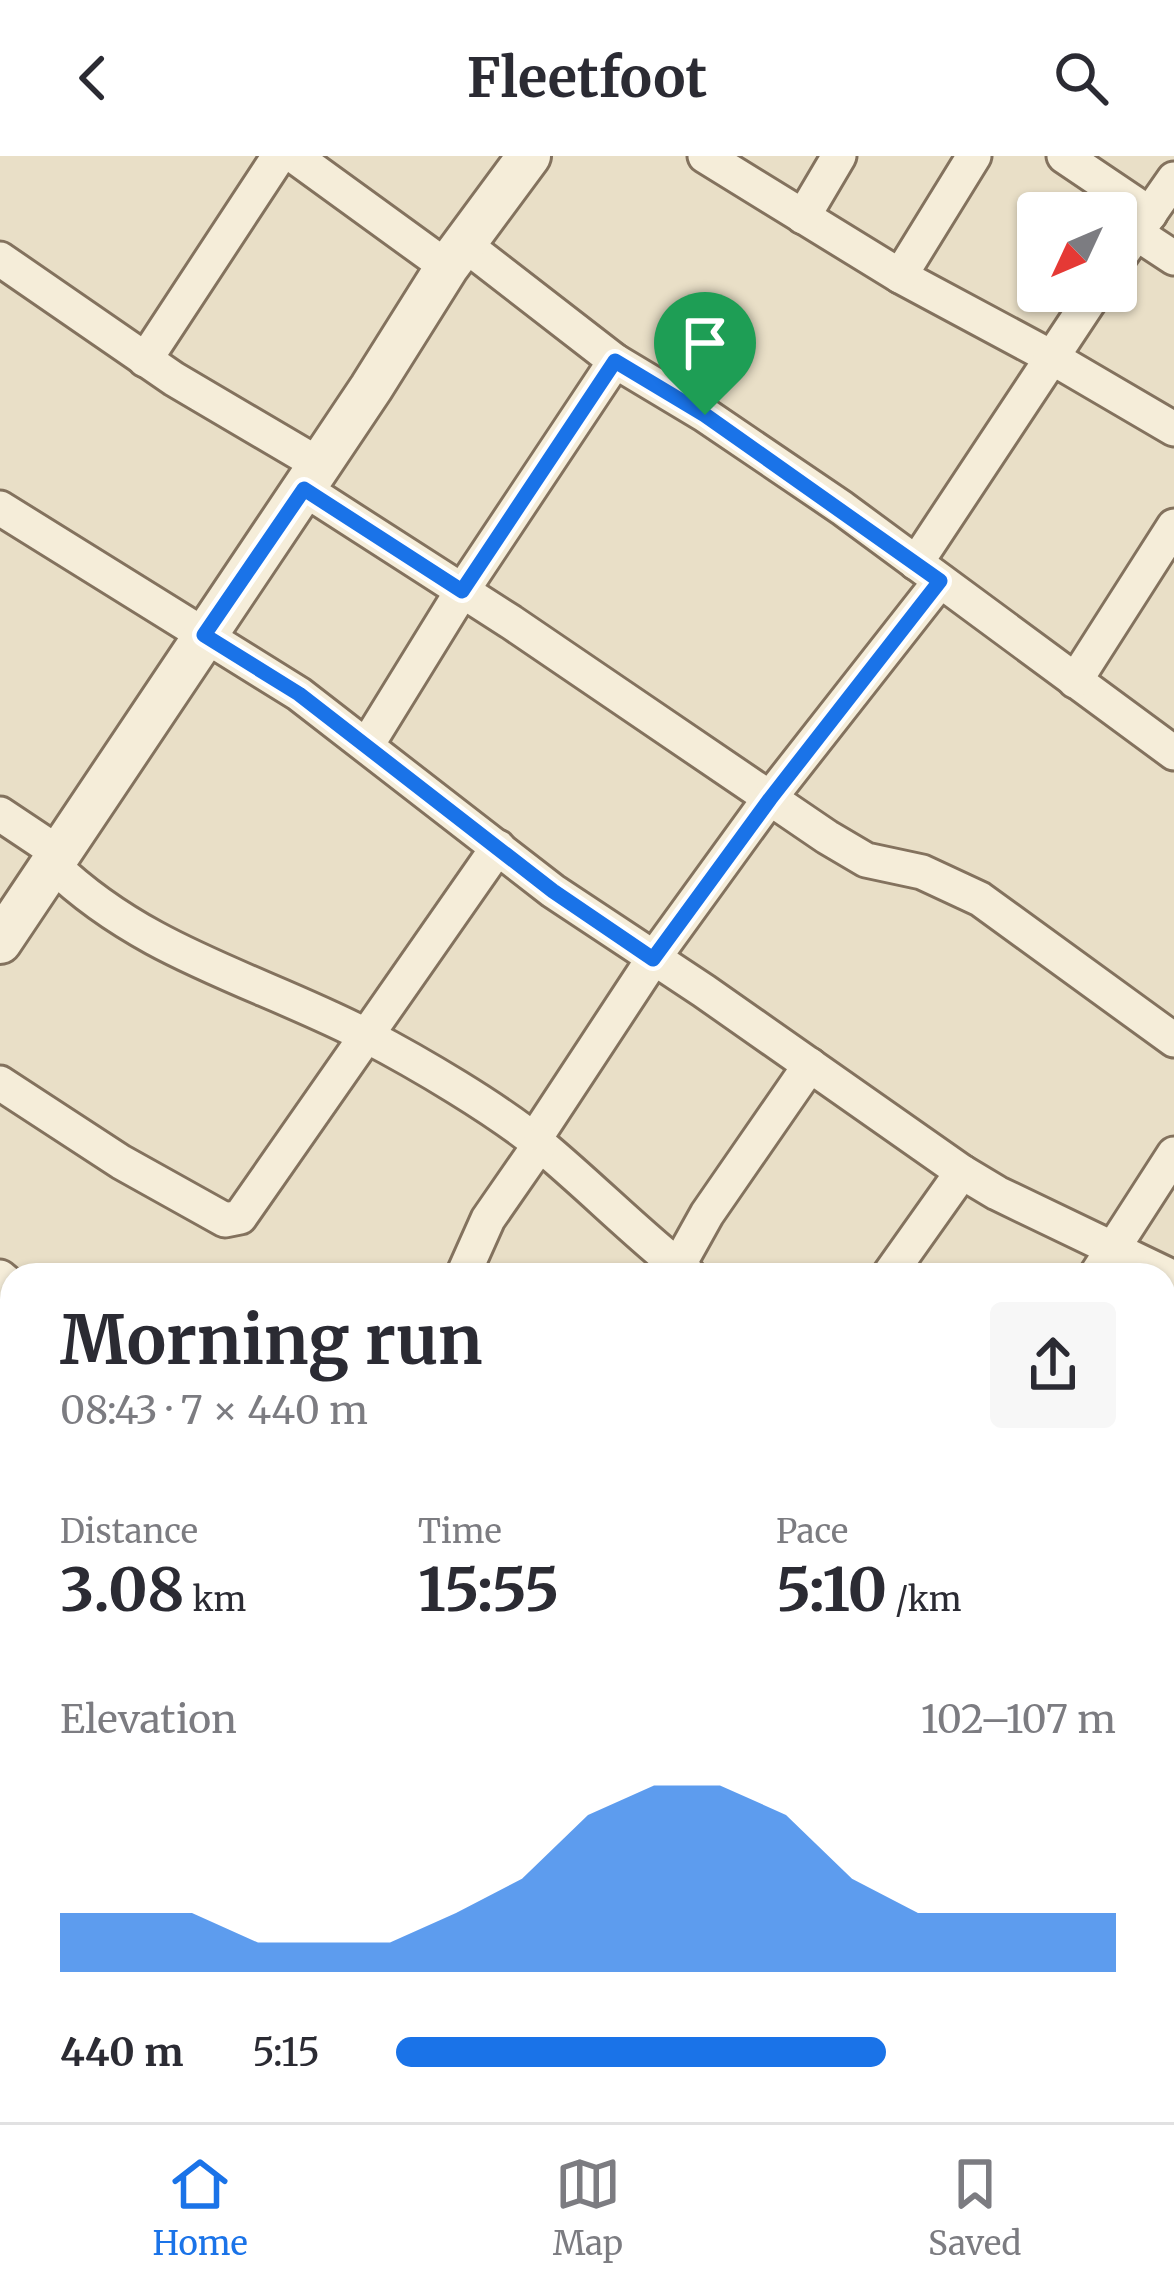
<!DOCTYPE html>
<meta charset="utf-8">
<style>
body{margin:0;font-family:Merriweather,serif;background:#f7f7f7;color:#2b2b33;height:100vh;display:flex;flex-direction:column;font-size:45px;white-space:nowrap}
*{box-sizing:border-box;margin:0}
p{font-size:39px;color:#7c7c81}
.icon{flex:none;width:66px;height:66px;fill:none;stroke:currentColor;stroke-width:2;stroke-linecap:round;stroke-linejoin:round}
.map{position:relative;flex:1;overflow:hidden}
.details{position:absolute;left:0px;top:1107px;width:1176px;height:861px;display:flex;flex-direction:column;background:#fff;border-radius:36px 36px 0 0;box-shadow:0 3px 9px #0004}
.details>*{flex:none}
.needle{width:78px;rotate:226deg}
.fabs{position:absolute;left:1017px;top:36px;display:grid;gap:24px}
.fabs a{display:grid;place-items:center;width:120px;height:120px;border-radius:12px;background:#fff;box-shadow:0 3px 9px #0004;font-size:60px}
.pin{position:absolute;display:grid;place-items:center;width:102px;height:102px;color:#fff;margin:-123px -51px;border-radius:50% 50% 50% 0;rotate:-45deg;box-shadow:0 0 12px #0007}
.pin .icon{rotate:45deg}
.round{display:grid;place-items:center;flex:none;width:126px;height:126px;border-radius:12px;background:#f7f7f7}
.summary{display:flex;align-items:center;justify-content:space-between;height:204px;padding:0 60px}
h1{font-size:66px;font-weight:700;line-height:90px}
.figures{display:grid;grid-template-columns:repeat(3,1fr);gap:18px;height:204px;padding:12px 60px}
.figures div{display:grid;align-content:center}
.figures b{font-size:60px;font-weight:700}
.figures small{font-size:33px;font-weight:400}
.figures p{font-size:33px}
.chart{height:336px;padding:24px 60px}
.chart p{display:flex;justify-content:space-between}
.chart svg{width:100%;height:216px;margin-top:12px;fill:#1a73e8;opacity:.7}
ul{padding:0 60px;list-style:none;font-size:39px}
li{display:grid;grid-template-columns:192px 144px 1fr;align-items:center;height:90px}
li i{height:30px;border-radius:15px;background:#1a73e8}
header{display:flex;justify-content:space-between;align-items:center;height:156px;padding:0 60px;background:#fff;font-size:54px;font-weight:700}
.tabs{display:flex;justify-content:space-around;align-items:center;height:168px;border-top:3px solid #e1e1e2;background:#fff;font-size:33px;color:#7c7c81}
.tabs a{display:grid;justify-items:center;gap:6px}
.tabs .on{color:#1a73e8}
.map>svg:first-child{display:block}
.lines{fill:none;stroke-linecap:round;stroke-linejoin:round}
.minor-casing{stroke:#83725e;stroke-width:39}
.tertiary-casing{stroke:#83725e;stroke-width:48}
.minor{stroke:#f5edd9;stroke-width:33}
.tertiary{stroke:#f5edd9;stroke-width:42}
.route-casing{stroke:#fff;stroke-width:24}
.route{stroke:#1a73e8;stroke-width:15}
</style>
<header><svg class="icon" aria-label="back" viewBox="0 0 24 24"><path d="M15 5l-7 7 7 7"/></svg>Fleetfoot<svg class="icon" aria-label="search" viewBox="0 0 24 24"><circle cx="10" cy="10" r="6"/><path d="M15 15l6 6"/></svg></header>
<div class="map">
<svg width="1174" height="1966" viewBox="0 0 1174 1966">
<rect width="100%" height="100%" fill="#e9dfc7"/>
<g class="lines">
<g class="minor-casing">
<g id="minor">
<path d="M294 0 447 111"/>
<path d="M705 0 900 120 1051 201 1174 273"/>
<path d="M1064 0 1150 58"/>
<path d="M803 61 839 0"/>
<path d="M1136 77 1174 102"/>
<path d="M464 88 615 205 705 259 842 352 1174 597"/>
<path d="M0 103 174 223 320 309"/>
<path d="M1116 106 1174 23"/>
<path d="M900 120 974 0"/>
<path d="M145 204 279 0"/>
<path d="M304 333 511 466 827 681 866 704 922 716 980 743 1174 884"/>
<path d="M0 352 299 538 553 735 704 835 962 1016 997 1037 1174 1122"/>
<path d="M916 407 1096 135"/>
<path d="M1075 525 1174 370"/>
<path d="M367 589 462 435 615 205"/>
<path d="M0 658 60 698"/>
<path d="M53 709C144 797 256 823 365 879 417 906 499 954 544 992 593 1033 638 1079 689 1119"/>
<path d="M0 927 121 1006 225 1064 240 1061 498 691"/>
<path d="M534 984 653 803 769 643 940 425"/>
<path d="M463 1119 488 1063 540 988"/>
<path d="M673 1119 707 1058 810 909"/>
<path d="M889 1119 962 1016"/>
<path d="M1096 1119 1174 998"/>
<path d="M0 1121 12 1131"/>
<path d="M1164 1418 1174 1425"/>
<path d="M0 1616 12 1605"/>
<path d="M1164 1834 1174 1821"/>
<path d="M644 1966 650 1956"/>
<path d="M1080 1966 1083 1956"/>
</g>
</g>
<g class="tertiary-casing">
<path id="tertiary" d="M0 786 371 232 447 111 529 0"/>
</g>
<use href="#minor" class="minor"/>
<use href="#tertiary" class="tertiary"/>
</g>
<g class="lines">
<g class="route-casing">
<path id="route" d="M615 205 705 259 940 425 770 643 653 803 553 735 299 538 204 479 304 333 462 435Z"/>
</g>
<use href="#route" class="route"/>
</g>
</svg>
<div class="fabs">
<a><svg class="needle" viewBox="-14 -14 28 28"><path d="M0-13l5 13h-10z" fill="#e53935"/><path d="M0 13l5-13h-10z" fill="#7c7c81"/></svg></a>
</div>
<div class="pin" style="left:705px;top:259px;background:#1e9e55"><svg class="icon" aria-label="arrive" viewBox="0 0 24 24"><path d="M6 21V4h12l-3 4 3 4H6"/></svg></div>
<section class="details">
<div class="summary"><div><h1>Morning run</h1><p>08:43 · 7 × 440 m</p></div><a class="round"><svg class="icon" aria-label="share" viewBox="0 0 24 24"><path d="M12 15V3M7 8l5-5 5 5M5 13v7h14v-7"/></svg></a></div>
<div class="figures">
<div><p>Distance</p><b>3.08<small> km</small></b></div>
<div><p>Time</p><b>15:55</b></div>
<div><p>Pace</p><b>5:10<small> /km</small></b></div>
</div>
<div class="chart"><p><span>Elevation</span>102–107 m</p>
<svg viewBox="0 0 160 44" preserveAspectRatio="none"><path d="M0 44V32L10 32L20 32L30 38L40 38L50 38L60 32L70 25L80 12L90 6L100 6L110 12L120 25L130 32L140 32L150 32L160 32V44z"/></svg>
</div>
<ul>
<li><b>440 m</b>5:15<i style="width:68%"></i></li>
</ul>
</section>
</div>
<nav class="tabs">
<a class="on"><svg class="icon" aria-label="home" viewBox="0 0 24 24"><path d="M3 11l9-7 9 7M6 9v11h12V9"/></svg>Home</a>
<a><svg class="icon" aria-label="map" viewBox="0 0 24 24"><path d="M3 6l6-2 6 2 6-2v14l-6 2-6-2-6 2zM9 4v14M15 6v14"/></svg>Map</a>
<a><svg class="icon" aria-label="saved" viewBox="0 0 24 24"><path d="M7 4h10v16l-5-4-5 4z"/></svg>Saved</a>
</nav>
